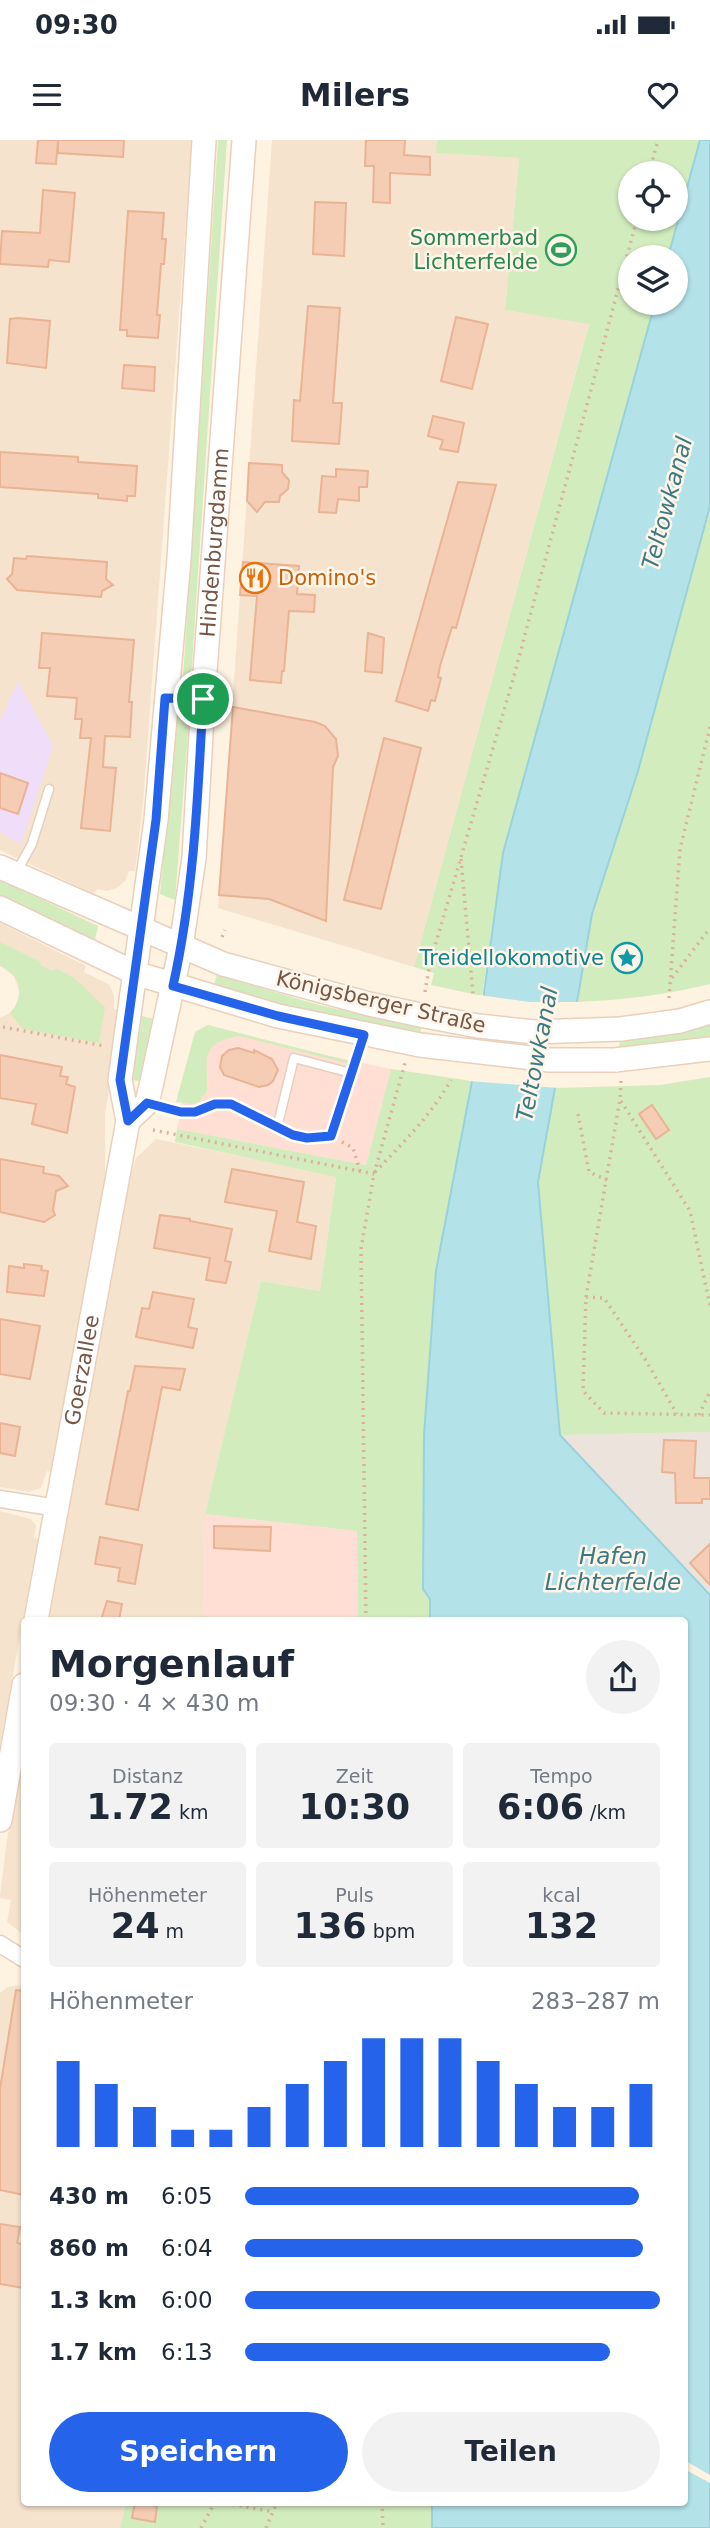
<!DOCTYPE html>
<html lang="de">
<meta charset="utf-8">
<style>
body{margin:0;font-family:"DejaVu Sans",sans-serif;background:#f2f2f3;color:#1f2937;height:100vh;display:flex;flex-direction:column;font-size:26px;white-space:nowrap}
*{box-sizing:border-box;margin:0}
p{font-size:23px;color:#747a83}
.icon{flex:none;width:38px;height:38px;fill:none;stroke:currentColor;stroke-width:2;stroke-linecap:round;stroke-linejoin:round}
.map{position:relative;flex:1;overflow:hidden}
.panel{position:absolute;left:21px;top:1477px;width:667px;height:889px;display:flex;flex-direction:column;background:#fff;border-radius:7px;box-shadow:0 2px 5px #0004}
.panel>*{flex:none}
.controls{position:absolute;left:618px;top:21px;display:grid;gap:14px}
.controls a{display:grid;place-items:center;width:70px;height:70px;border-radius:50%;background:#fff;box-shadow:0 2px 5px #0004;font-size:35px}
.pin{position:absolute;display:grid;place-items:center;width:60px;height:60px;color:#fff;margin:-30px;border:4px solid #fff;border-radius:50%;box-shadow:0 2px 7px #0007}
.round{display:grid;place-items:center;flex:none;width:74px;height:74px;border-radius:37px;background:#f2f2f3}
.summary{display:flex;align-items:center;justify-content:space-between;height:119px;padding:0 28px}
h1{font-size:38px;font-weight:800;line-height:52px}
.metrics{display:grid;grid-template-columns:repeat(3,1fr);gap:10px;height:119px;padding:7px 28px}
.metrics div{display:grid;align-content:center;border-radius:7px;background:#f2f2f3;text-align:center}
.metrics b{font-size:35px;font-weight:800}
.metrics small{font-size:19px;font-weight:400}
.metrics p{font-size:19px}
.chart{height:196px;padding:14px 28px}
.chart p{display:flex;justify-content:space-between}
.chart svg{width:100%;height:126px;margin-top:7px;stroke:#2563eb;stroke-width:6}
.button{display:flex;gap:14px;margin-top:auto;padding:14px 28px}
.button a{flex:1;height:80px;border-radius:42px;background:#2563eb;color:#fff;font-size:28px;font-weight:800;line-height:80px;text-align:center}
.button a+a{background:#f2f2f3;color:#1f2937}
ul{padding:0 28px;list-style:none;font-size:23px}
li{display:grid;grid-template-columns:112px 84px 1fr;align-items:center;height:52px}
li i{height:18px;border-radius:9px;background:#2563eb}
.status{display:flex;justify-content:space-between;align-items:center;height:49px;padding:0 35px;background:#fff;direction:ltr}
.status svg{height:19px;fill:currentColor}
header{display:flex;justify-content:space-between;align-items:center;height:91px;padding:0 28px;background:#fff;font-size:32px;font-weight:800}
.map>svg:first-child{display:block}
.residential{fill:#f6e3ce}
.commercial{fill:#ffdfd3}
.industrial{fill:#ece3dc}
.education{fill:#efddfa}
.green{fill:#d2ecbe;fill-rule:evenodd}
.water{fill:#b3e2e9;stroke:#99d2db;stroke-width:2}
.pier{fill:#fef2e0}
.building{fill:#f5cdb5;stroke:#e9b394;stroke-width:2}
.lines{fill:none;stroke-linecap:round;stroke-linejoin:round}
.service-casing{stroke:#e5cfbe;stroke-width:11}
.minor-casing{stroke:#e5cfbe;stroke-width:19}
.secondary-casing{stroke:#ead0bb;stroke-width:26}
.path{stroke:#dab199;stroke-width:3.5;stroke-dasharray:2 5;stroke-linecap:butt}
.service{stroke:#fff;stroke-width:8}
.minor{stroke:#fff;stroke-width:16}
.secondary{stroke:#fff;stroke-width:23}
.secondary-bridge-casing{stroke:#ead0bb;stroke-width:26;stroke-linecap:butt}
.secondary-bridge{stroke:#fff;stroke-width:23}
.route-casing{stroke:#fff;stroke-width:14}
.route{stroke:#2563eb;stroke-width:9}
.labels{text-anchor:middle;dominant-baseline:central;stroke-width:5;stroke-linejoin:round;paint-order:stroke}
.leisure-label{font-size:21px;fill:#27864d;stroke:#fff5e8;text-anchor:end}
.street-label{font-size:21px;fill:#765645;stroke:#fff5e8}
.food-label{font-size:21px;fill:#c56008;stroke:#fff5e8;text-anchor:start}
.culture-label{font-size:21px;fill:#0d838f;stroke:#fff5e8;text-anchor:end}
.water-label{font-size:23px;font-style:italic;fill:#3b7a85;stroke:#fff5e8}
</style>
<div class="status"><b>09:30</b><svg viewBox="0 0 49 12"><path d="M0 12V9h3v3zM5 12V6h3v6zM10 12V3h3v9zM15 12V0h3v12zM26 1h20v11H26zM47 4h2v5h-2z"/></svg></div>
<header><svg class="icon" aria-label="menu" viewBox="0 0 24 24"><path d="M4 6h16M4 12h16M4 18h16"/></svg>Milers<svg class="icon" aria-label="heart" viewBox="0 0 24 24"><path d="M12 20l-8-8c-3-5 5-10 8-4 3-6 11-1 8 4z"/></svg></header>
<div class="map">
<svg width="710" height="2388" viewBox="0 0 710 2388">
<rect width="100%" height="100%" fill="#fef2e0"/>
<g class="residential">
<path d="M0 0H192L143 663 135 731H129L125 741 117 748 107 751 97 749 94 754 0 710Z"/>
<path d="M272 0H437V13L519 18 505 170 589 183 414 827 218 768Z"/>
<path d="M0 783 86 826 84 832 110 845 114 857V869L121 870 105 975V1034L102 1060 51 1332 47 1331 41 1348 29 1352 0 1347V878L10 873 15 867 20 854 14 836 0 826Z"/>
<path d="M156 999 336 1036 320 1151 261 1141 205 1374 204 1480H48L130 1039 136 1018Z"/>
<path d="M0 1371 31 1379 36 1386 34 1398 38 1399 0 1605Z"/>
<path d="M24 1605V1795L7 1782 11 1760 0 1758V1755L7 1700Z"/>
<path d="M20 1845 24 1846V2362L126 2363 120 2388H0V1853L8 1847Z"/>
</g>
<g class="commercial">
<path d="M208 885 278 905 391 929 366 1025 177 989 195 892Z"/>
<path d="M205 1374 357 1391 358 1480H204Z"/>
</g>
<path class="industrial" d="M710 1292V1455L560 1295Z"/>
<path class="education" d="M18 541 53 606 21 704 0 692V581Z"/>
<g class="green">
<path d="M218 0H227L191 539 183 538Z"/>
<path d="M437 0H700L668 117H630V163H655L503 713 482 856 431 845 434 833 414 827 589 184 505 170 519 18 436 13ZM630 33H676V79H630Z"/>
<path d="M710 366V844C666 855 622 860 577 862L592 774 638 631Z"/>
<path d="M179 567H190L175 760 160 754Z"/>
<path d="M0 740 98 786 95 800 0 755Z"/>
<path d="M0 802 41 822 40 825 53 831 55 828 73 837 105 867 99 903 23 889 10 873C25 857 22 835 0 826Z"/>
<path d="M217 835 319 865 421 888 420 895 314 873 214 845Z"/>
<path d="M142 876 154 879 139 941 132 940Z"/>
<path d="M710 884V899L619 907 620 900 655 896Z"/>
<path d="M208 885 349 921 346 923 239 896C198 904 208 918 207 951L200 961 193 964 176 962 195 892Z"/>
<path d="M391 929 472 941 436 1131 424 1295 423 1448 430 1458V1480H358L357 1391 205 1374 261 1141 320 1151 336 1037 175 1002 177 989 366 1025Z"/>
<path d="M710 937V1292L560 1295 538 1042 555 948 660 945Z"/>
<path d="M126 2363H432V2388H120Z"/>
</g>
<path class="water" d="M700 0H710V366L638 631 592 774 577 862 555 948 538 1042 560 1295 710 1455V2388H432V2363L684 2362V1480H430V1459L423 1449 424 1295 436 1131 472 941 503 713 655 163H676V117H668Z"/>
<g class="pier">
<path d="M479 855 530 862H581L558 948 468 941Z"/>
<path d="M684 2320 710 2335V2343L684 2329Z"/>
</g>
<g class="building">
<path d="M38 0H124L123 17 58 13V0L56 24 36 23Z"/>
<path d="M366 0H405L404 15 430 17V35L390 33V63L373 62 374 26H365Z"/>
<path d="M43 50 75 53 69 122 49 120 48 127 0 124 2 91 40 93Z"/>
<path d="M315 62 346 63 344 116 313 114Z"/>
<path d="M128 71 164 73 162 99H166L164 124H161L157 175H160L158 198 127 196V190H120Z"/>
<path d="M308 166 340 168 333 263H342L339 304 292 301 294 260 300 261Z"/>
<path d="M456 177 488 184 472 249 441 241Z"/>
<path d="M18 178 50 181 46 228 7 223 10 179Z"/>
<path d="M124 225 155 227 154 251 122 248Z"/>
<path d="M433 276 464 283 458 312 440 309 443 300 428 296Z"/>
<path d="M0 312 78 317V322L137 326 135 356H127V361L98 358V354L0 347Z"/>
<path d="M249 323 282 325V332L289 340 288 349 280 356 279 362H265L257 372 247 361Z"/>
<path d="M336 329 368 331 367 347H359V361L338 359 336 373 319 372 322 336 336 337Z"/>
<path d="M458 342 496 345 456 488 452 487 440 526 438 537 441 538 435 561 431 560 428 571 396 561Z"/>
<path d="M27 416 107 422 106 439 113 445 102 451 101 457 17 450 7 439 12 434 14 418 26 419Z"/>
<path d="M243 422 299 426 297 454 315 455 314 472 289 471 284 531H282L281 543 250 540 257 456 240 455Z"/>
<path d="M42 493 134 500 129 562H132L130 597 105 596 103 627 116 628 110 691 81 688 91 598H80L82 579H75L77 558 47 556 50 528H39Z"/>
<path d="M368 493 384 498 382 533 365 531Z"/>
<path d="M233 567 315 582 325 586 336 599 338 616 333 627 326 781 269 759 219 755Z"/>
<path d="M384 598 421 608 381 769 344 760Z"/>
<path d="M0 633 28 643 18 674 0 668Z"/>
<path d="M238 908 254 913V910L272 919 278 930 273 941 268 945 259 947 224 935 220 927 222 916 229 910Z"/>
<path d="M0 915 62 927 60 936 68 937 66 944 75 947 67 993 32 984 36 964 0 958Z"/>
<path d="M652 965 669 990 656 999 639 974Z"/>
<path d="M0 1019 44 1027 43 1033 59 1036 68 1046 56 1051 53 1070 55 1075 44 1082 0 1072Z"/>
<path d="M232 1029 304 1042 297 1082 316 1086 311 1119 269 1111 277 1071 225 1062Z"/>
<path d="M160 1075 190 1079V1081L232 1089 225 1121 231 1122 226 1143 206 1140 210 1118 154 1108Z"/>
<path d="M24 1124 42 1126 41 1130 48 1131 44 1156 7 1152 9 1126 24 1128Z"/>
<path d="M153 1152 194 1159 188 1187 197 1189 193 1208 136 1197 142 1168 149 1169Z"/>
<path d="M0 1179 40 1186 30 1239 0 1234Z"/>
<path d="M135 1226 185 1229 180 1250 162 1247 138 1370 106 1364 128 1251H130Z"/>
<path d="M0 1283 20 1287 15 1316 0 1313Z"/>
<path d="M664 1300 696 1301 694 1338H710V1359H702V1363H676L675 1333 662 1332Z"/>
<path d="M214 1386 271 1387 270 1411 214 1408Z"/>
<path d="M100 1397 142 1405 135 1444 118 1441 120 1428 95 1424Z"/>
<path d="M710 1404V1445L690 1423Z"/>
<path d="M107 1461 122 1464 119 1480H101Z"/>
<path d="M16 1850 24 1851V2055L0 2050V1949Z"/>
<path d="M0 2084 20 2087 17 2103 24 2104V2148L0 2144Z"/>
<path d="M135 2362 157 2366 155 2382 132 2378Z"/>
</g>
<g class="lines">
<g class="service-casing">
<g id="service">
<path d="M168 558 200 559"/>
<path d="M17 731 32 704 49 649"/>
<path d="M150 964 181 972H195L215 964H231L277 988 294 918 351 933"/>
<path d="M277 988 307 998 331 996 363 896"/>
</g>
</g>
<g class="minor-casing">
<g id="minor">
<path d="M0 1359 57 1368"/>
<path d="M0 1804 24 1819"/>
</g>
</g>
<g class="secondary-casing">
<g id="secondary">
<path d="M0 727 223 824 369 864 425 876"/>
<path d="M0 768 135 833 278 876 420 905"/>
<path d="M621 889 680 881 710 872"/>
<path d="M615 920 710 909"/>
<path id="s1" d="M128 981 147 963 151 946 181 807 194 718 203 559 244 0"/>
<path id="s2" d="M36 1480 128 981 120 940 156 680 179 419 204 0"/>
<path d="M0 1680 24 1545"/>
</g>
</g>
<g class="path">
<path d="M649 33 658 0"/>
<path d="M461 719 473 854"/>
<path d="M222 797 225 790"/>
<path d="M672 838 710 788"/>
<path d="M425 852 430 823 512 543 637 79"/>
<path d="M669 858 680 709 710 587"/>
<path d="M3 887 104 906"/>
<path d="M621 941 620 959 586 1157 583 1251 604 1273 710 1275"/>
<path d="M621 961 690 1071 710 1166"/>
<path d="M578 974 589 1032 607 1040"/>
<path d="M153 990 374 1034"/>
<path d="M342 1002 353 1008 360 1031"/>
<path d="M375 1032C403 1003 431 975 451 940"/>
<path d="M586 1157 604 1158 645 1219 677 1274"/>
<path d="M699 1275 710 1251"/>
<path d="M366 1480 361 1109 374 1034 405 923"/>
<path d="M219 2362 274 2372"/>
<path d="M382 2362 383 2388"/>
<path d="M201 2388 215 2362"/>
<path d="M266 2388 277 2362"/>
</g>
<use href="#service" class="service"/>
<use href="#minor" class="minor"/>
<use href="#secondary" class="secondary"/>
<g class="secondary-bridge-casing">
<g id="secondary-bridge">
<path d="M425 876 478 886 534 892 621 889"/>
<path d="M420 905 549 920H615"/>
</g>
</g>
<use href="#secondary-bridge" class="secondary-bridge"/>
</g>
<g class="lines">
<g class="route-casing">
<path id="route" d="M165 558 203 559C198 655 194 751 173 846L278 876 364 895 331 996 307 998 293 995 231 964H215L195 972H181L147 963 128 981 120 940 156 680Z"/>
</g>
<use href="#route" class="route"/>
</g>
<defs>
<g id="stadium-ring" transform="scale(1.575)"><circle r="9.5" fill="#fff5e8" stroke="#2e9e5b" stroke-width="1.5"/><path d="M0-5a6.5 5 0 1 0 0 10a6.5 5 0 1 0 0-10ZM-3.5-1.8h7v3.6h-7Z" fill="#2e9e5b"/></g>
<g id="restaurant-ring" transform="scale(1.575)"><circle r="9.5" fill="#fff5e8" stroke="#e8710a" stroke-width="1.5"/><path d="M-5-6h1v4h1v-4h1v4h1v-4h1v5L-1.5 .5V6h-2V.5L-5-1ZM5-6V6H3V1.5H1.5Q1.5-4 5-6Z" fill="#e8710a"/></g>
<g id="sight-ring" transform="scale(1.575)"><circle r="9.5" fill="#fff5e8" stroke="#0f9aa8" stroke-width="1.5"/><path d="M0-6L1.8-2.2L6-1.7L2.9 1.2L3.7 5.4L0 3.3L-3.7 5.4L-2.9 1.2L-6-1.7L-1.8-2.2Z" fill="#0f9aa8"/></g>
</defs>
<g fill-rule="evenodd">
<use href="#stadium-ring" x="561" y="110"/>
<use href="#restaurant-ring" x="255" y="438"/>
<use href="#sight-ring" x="627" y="818"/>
</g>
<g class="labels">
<g class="leisure-label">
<text x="538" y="98">Sommerbad<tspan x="538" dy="24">Lichterfelde</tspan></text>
</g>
<g class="street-label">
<text stroke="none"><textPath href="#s1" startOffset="592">Hindenburgdamm</textPath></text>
<text transform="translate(381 862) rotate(13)">Königsberger Straße</text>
<text stroke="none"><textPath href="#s2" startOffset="254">Goerzallee</textPath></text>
</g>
<g class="food-label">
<text x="278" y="438">Domino's</text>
</g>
<g class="culture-label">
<text x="604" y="818">Treidellokomotive</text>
</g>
<g class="water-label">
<text transform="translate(667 363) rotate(-75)">Teltowkanal</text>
<text transform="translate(537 914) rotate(-79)">Teltowkanal</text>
<text x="613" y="1416">Hafen<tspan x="613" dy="26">Lichterfelde</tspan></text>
</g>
</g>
</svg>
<div class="controls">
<a><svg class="icon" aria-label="locate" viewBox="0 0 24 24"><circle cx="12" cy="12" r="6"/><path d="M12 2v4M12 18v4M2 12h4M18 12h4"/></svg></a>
<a><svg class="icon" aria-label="layers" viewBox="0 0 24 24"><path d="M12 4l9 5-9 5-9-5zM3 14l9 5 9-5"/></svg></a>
</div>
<div class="pin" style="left:203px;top:559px;background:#1e9e55"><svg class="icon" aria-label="arrive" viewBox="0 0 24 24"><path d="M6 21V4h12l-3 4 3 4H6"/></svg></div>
<section class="panel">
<div class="summary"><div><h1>Morgenlauf</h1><p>09:30 · 4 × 430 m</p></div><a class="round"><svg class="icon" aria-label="share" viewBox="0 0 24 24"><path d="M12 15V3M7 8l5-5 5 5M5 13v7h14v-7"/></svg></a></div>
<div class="metrics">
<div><p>Distanz</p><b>1.72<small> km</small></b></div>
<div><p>Zeit</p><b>10:30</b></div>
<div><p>Tempo</p><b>6:06<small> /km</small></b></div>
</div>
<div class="metrics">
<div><p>Höhenmeter</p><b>24<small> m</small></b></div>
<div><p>Puls</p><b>136<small> bpm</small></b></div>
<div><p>kcal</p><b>132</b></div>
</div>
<div class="chart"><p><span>Höhenmeter</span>283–287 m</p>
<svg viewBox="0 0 160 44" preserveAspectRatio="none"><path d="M5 44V14M15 44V22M25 44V30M35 44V38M45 44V38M55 44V30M65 44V22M75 44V14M85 44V6M95 44V6M105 44V6M115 44V14M125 44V22M135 44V30M145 44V30M155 44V22"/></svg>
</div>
<ul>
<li><b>430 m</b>6:05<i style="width:95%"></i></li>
<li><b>860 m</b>6:04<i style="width:96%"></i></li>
<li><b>1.3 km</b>6:00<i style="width:100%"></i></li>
<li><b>1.7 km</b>6:13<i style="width:88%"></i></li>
</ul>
<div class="button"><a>Speichern</a><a>Teilen</a></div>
</section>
</div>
